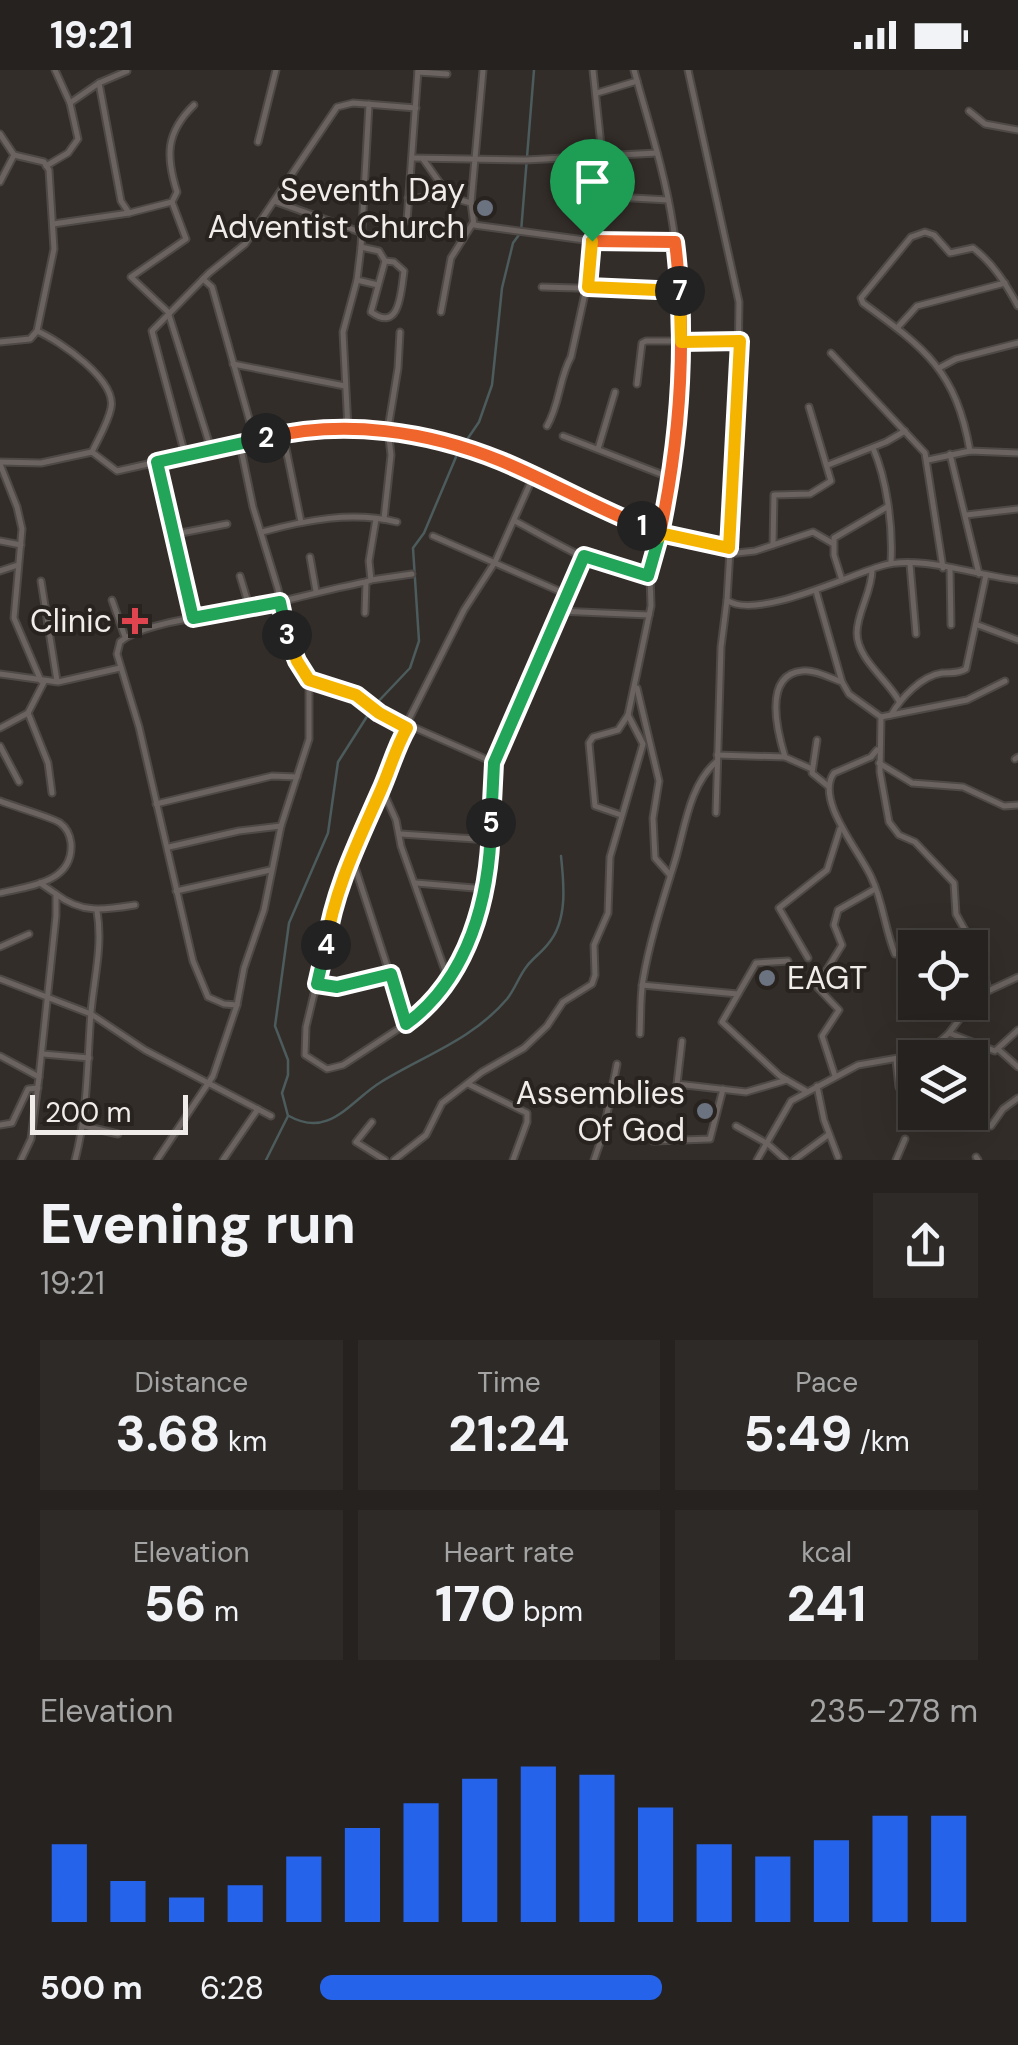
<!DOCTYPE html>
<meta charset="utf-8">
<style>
body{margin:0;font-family:"DM Sans",sans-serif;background:#2e2a28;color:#f1f3f6;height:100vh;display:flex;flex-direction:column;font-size:38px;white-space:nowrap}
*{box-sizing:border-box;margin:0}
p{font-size:32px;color:#a4a4a4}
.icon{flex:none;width:55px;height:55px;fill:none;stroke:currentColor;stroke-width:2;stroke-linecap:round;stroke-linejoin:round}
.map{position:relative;height:1090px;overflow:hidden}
.details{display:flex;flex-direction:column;background:#26221f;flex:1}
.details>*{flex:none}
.controls{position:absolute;left:898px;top:860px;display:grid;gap:20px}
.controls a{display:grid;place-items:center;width:90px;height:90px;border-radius:0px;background:#26221f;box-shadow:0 10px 40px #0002,0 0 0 2px #423f3d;font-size:50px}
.scale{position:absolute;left:30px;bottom:25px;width:158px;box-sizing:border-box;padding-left:10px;border:5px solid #f0ecea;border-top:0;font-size:28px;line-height:35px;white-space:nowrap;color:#f0ecea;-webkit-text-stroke:8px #29231f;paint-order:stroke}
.pin{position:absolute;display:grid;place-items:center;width:85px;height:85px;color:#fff;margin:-102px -42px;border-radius:50% 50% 50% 0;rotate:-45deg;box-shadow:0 0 10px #0007}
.pin .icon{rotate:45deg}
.km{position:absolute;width:50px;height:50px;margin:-25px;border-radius:50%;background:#222;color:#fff;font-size:28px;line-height:50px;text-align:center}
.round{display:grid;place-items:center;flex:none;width:105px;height:105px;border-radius:0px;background:#2e2a28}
.headline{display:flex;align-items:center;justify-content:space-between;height:170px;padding:0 40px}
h1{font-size:55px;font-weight:800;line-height:75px}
.metrics{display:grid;grid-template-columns:repeat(3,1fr);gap:15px;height:170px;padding:10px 40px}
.metrics div{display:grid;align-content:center;border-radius:0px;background:#2e2a28;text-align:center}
.metrics b{font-size:50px;font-weight:800}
.metrics small{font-size:28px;font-weight:400}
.metrics p{font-size:28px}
.chart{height:280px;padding:20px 40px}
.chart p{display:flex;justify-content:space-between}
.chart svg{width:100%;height:180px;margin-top:10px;stroke:#2563eb;stroke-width:6}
ul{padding:0 40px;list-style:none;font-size:32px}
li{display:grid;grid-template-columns:160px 120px 1fr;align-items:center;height:75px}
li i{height:25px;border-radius:12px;background:#2563eb}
.status{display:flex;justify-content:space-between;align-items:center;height:70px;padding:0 50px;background:#26221f;direction:ltr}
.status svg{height:28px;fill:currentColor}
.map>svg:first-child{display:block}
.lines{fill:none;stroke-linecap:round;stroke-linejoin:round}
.stream{stroke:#4c5b5c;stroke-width:2.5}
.minor-casing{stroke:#4e4946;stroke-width:9}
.minor{stroke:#6a635f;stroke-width:5}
.split-1-casing{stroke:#fff;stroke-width:20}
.split-2-casing{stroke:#fff;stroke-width:20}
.split-3-casing{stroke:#fff;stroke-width:20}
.split-4-casing{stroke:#fff;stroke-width:20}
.split-5-casing{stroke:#fff;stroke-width:20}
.split-6-casing{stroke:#fff;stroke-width:20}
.split-7-casing{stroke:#fff;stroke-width:20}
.split-8-casing{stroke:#fff;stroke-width:20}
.split-1{stroke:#f0652b;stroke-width:12}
.split-2{stroke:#f0652b;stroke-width:12}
.split-3{stroke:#22a559;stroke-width:12}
.split-4{stroke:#f5b400;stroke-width:12}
.split-5{stroke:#22a559;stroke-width:12}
.split-6{stroke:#22a559;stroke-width:12}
.split-7{stroke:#f5b400;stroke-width:12}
.split-8{stroke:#f5b400;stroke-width:12}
.worship-dot{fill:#6b7280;stroke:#29231f;stroke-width:4}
.health-dot{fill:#e0444e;stroke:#29231f;stroke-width:4}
.labels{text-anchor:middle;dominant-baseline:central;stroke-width:8;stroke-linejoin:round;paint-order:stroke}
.poi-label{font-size:32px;fill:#f0ecea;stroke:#29231f;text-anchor:end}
</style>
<div class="status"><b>19:21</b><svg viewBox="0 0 49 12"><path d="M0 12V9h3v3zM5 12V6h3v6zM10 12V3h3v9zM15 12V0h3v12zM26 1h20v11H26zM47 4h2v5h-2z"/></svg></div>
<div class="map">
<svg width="1018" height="1090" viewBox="0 0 1018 1090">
<rect width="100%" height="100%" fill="#332d29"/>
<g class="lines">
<g class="stream">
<path d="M464 374 479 352 492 315 502 218 513 173 521 162 534 0"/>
<path d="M289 1046C330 1069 351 1030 381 1012 425 985 472 970 507 929 515 919 519 906 527 896 533 888 542 882 548 874 568 851 564 814 561 786"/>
<path d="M266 1090 288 1046 282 1023 288 1005V990L275 956 289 853 328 763 338 692 373 637 410 598 419 571 413 478 424 463 456 387"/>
</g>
<g class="minor-casing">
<g id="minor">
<path d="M483 0 471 133 474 155 592 171 675 173"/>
<path d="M688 0 739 232 737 364 727 530C755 551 849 505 881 496 919 484 978 506 1018 510"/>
<path d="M418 2 447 4"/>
<path d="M99 13 121 131 129 143 172 132 177 122C166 87 165 63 194 35"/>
<path d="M597 23 637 11"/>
<path d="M70 33 99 13 127 1"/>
<path d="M969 41 985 54 1018 60"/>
<path d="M0 64 14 85 0 112"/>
<path d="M258 72 276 0"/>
<path d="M413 88 526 90 657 83"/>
<path d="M423 89 450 127 471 133"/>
<path d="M46 96 68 83 78 69 70 33 55 0"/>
<path d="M598 126 668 130"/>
<path d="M408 128 450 127"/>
<path d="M274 131 360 162"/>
<path d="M172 132 186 169 131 207 168 242 211 379"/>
<path d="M407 151 418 0"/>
<path d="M53 154 129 143"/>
<path d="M361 177 379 181 385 191 371 242C400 263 401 222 404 201L394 192 385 191"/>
<path d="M203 209 212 217 255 370"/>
<path d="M357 210 378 215"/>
<path d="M542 217 681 221"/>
<path d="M441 242 451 188 473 153"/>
<path d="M897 258 917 236 1005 213"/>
<path d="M37 261C60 271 117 310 111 338 108 353 98 369 92 382"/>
<path d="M0 272 30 269 37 261 54 179 49 100 44 92 14 85"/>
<path d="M831 283 925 383 943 498"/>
<path d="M233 294 345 316"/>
<path d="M939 298 956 289 1018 273"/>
<path d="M637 314 642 273 646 271H740"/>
<path d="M547 356C560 334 559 308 571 287L591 196 602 85 593 0"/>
<path d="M348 359 343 262 357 210 361 177 369 34"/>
<path d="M283 364 301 452"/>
<path d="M563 366 671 408"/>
<path d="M873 378C887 410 893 457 891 492"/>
<path d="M598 379 615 322"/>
<path d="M970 381C956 301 926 279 863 233L861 228 911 167 925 162 934 165 950 183 973 178C993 193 1006 214 1018 236"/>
<path d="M950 384 979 504"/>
<path d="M185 385 152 261 209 203 245 174 337 37 353 33 416 38"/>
<path d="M928 390 970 381 1018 383"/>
<path d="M0 392 41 393 92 382 117 401 157 392"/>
<path d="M0 394 17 437 22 459 14 548 41 611"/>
<path d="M828 395 886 372 905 361"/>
<path d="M966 445 1018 439"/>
<path d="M384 449 391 385 388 359 398 298 400 262"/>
<path d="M515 451C550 469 612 509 650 505 678 397 691 266 673 156 665 103 648 51 634 0"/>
<path d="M262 462C306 450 352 441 397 452"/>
<path d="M176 464 227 454"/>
<path d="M433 466 566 524"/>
<path d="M0 471 21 475"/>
<path d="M773 475 774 425 810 424 831 411 809 337"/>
<path d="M728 484 755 481 813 462 832 473"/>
<path d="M310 487 316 521"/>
<path d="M910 494 916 564"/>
<path d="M950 499 951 555"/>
<path d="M872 500C872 522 857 542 857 563 857 589 888 610 899 631"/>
<path d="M0 501 18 495"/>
<path d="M240 506 250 539"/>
<path d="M371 510 412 504"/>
<path d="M842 510 834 485V468L887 437"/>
<path d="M41 511 57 611"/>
<path d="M816 521 842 612 849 624 881 647 880 702 889 752 899 765 915 772 954 813 956 844 981 889 988 921"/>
<path d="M112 530 125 567"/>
<path d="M558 541 649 545"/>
<path d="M365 543 366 512"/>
<path d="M193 548 157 392 307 360 388 359 501 391 608 442 660 463 728 478"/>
<path d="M978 555 1018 570"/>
<path d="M0 604 58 612 120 598"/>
<path d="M309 610 356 625 379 643 407 658"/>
<path d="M637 618 659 711 653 748 655 788 670 805"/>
<path d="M28 643 48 693 52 723"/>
<path d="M891 645C901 628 921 606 942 603 952 602 957 604 966 599L986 505"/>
<path d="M881 647 967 630 1005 611"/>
<path d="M0 658 28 643 44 612"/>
<path d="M817 670 812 703 828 716"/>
<path d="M0 676 19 712"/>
<path d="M877 680 871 687 834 703C814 730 862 784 872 809 883 832 885 860 895 884L915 883"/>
<path d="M717 685 785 687"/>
<path d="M1015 689 1018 687"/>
<path d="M495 693 413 657 408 651 464 540 495 492 533 407"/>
<path d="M879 693 912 713 963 717 1004 736 1018 735"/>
<path d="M812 699 785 687C778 664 762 605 802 601 814 599 830 608 842 612"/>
<path d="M382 719 396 750 401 776 448 909"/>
<path d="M0 731C12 736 54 748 60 753 67 758 70 765 71 773 74 813 29 816 0 823"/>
<path d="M156 734 272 706 297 707"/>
<path d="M716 743 721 577 727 530"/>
<path d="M621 745 595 736 589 673 593 667 618 660 628 645 651 536 650 505"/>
<path d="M401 764 490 770"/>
<path d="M169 777 239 761 281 756"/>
<path d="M352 788 340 816 306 957 305 985 327 999 343 995 412 950 430 934 466 878 486 819 495 693 584 486"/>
<path d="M416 813 486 819"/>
<path d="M176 821 270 800"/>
<path d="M56 824C82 844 104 840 135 835"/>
<path d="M0 877 29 864"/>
<path d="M808 888 779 838 827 800 840 759"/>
<path d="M788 891 756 893 722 952 780 1006 806 1021"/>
<path d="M0 909 91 944 145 980 271 1046"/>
<path d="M317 913 347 916 391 903"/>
<path d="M642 915 738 924"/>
<path d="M952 932 958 948"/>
<path d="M237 935 224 934 208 927 193 891 139 657 117 584 120 572C144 551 220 545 253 538 291 530 328 519 366 512L371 510 369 491 376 449"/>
<path d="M406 954 352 788 382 719 391 689 410 654"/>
<path d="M949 963 995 981 1018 960"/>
<path d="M640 964C641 946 640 928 643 910 650 869 663 830 675 791 685 758 689 716 716 692"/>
<path d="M682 971 677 1014 746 1022 787 1010"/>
<path d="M999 980 1018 997"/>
<path d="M43 984 89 988"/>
<path d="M0 986 39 1007 31 1069 21 1090"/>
<path d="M896 990 899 1017 903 1026"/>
<path d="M835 1006 822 966 839 940 818 918V914L842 875 834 855 838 840 875 819"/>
<path d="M39 1007 56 846V824L40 813"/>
<path d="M468 1014 527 1043V1052L513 1090"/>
<path d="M817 1016 824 1050 838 1087"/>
<path d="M372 1052 356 1072 385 1090"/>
<path d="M0 1055 12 1053 28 1019 38 1018"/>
<path d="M84 1056 118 1064"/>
<path d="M736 1056 768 1074 786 1090"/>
<path d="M991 1056 1003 1039 1018 1028"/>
<path d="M653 1071 710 1069 723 1019"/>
<path d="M976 1087 978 1090"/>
<path d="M75 1090C88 1041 87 993 91 942 94 908 103 876 97 841"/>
<path d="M157 1090 213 1006 237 935 244 898 264 840 281 756 309 669V610L297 591 282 554 278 519 253 437 240 374"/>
<path d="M223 1090 258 1039"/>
<path d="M394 1090 426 1065 442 1033 482 1002 524 978 547 956 563 932 592 914 595 905 594 875 608 843 610 787 643 674 628 645"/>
<path d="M594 1090 603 1064 617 994"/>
<path d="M757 1090 791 1031 858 995 927 983 949 963 971 934 988 921 1018 907"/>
<path d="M794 1090 828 1065"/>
<path d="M896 1090 905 1069"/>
</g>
</g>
<use href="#minor" class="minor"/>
</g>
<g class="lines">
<g class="split-1-casing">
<path id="split-1" d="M592 171 675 172C687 268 680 369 660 463L642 456"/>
</g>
<g class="split-2-casing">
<path id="split-2" d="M266 368C344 349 427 361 501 391 549 411 594 437 642 456"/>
</g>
<g class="split-3-casing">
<path id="split-3" d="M266 368 157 392 193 548 280 532 287 565"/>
</g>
<g class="split-4-casing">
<path id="split-4" d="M287 565 297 591 309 610 356 625 379 643 407 658C395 679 390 700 380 722 358 772 334 820 326 875"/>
</g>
<g class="split-5-casing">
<path id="split-5" d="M326 875 317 914 337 917 391 904 406 954C469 908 490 827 491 753"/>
</g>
<g class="split-6-casing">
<path id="split-6" d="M491 753 494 693 584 486 648 506 659 467"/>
</g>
<g class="split-7-casing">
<path id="split-7" d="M659 467 660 463 729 478 740 271 681 272 680 221"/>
</g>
<g class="split-8-casing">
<path id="split-8" d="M592 171 588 217 680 221"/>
</g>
<use href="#split-1" class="split-1"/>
<use href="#split-2" class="split-2"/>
<use href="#split-3" class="split-3"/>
<use href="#split-4" class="split-4"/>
<use href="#split-5" class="split-5"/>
<use href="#split-6" class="split-6"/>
<use href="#split-7" class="split-7"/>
<use href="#split-8" class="split-8"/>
</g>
<g class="worship-dot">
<circle cx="485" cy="138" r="10"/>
<circle cx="767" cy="908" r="10"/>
<circle cx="705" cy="1041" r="10"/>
</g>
<path class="health-dot" d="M130 536h10v10h10v10h-10v10h-10v-10h-10v-10h10z"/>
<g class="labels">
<g class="poi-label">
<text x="465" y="120">Seventh Day<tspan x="465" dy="37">Adventist Church</tspan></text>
<text x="112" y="551">Clinic</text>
<text x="787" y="908" text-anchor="start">EAGT</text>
<text x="685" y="1023">Assemblies<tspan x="685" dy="37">Of God</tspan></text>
</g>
</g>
</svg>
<div class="controls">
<a><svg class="icon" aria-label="locate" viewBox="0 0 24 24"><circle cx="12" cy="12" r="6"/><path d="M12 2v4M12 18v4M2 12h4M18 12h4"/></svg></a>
<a><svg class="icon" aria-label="layers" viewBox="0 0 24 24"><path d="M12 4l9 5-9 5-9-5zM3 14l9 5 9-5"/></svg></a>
</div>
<div class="scale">200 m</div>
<div class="pin" style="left:592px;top:171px;background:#1e9e55"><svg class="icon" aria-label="arrive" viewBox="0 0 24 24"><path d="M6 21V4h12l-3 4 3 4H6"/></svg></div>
<b class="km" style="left:642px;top:456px">1</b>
<b class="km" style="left:266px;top:368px">2</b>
<b class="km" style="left:287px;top:565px">3</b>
<b class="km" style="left:326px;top:875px">4</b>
<b class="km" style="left:491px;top:753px">5</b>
<b class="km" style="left:680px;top:221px">7</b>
</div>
<section class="details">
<div class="headline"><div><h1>Evening run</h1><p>19:21</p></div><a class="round"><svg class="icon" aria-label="share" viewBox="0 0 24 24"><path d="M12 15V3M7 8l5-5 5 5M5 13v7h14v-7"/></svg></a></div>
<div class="metrics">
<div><p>Distance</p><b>3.68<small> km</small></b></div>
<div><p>Time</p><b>21:24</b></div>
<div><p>Pace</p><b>5:49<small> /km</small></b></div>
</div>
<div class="metrics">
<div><p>Elevation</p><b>56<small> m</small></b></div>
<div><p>Heart rate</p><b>170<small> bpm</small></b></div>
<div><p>kcal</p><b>241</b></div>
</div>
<div class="chart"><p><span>Elevation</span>235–278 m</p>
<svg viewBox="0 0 160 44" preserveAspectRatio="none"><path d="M5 44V25M15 44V34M25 44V38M35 44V35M45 44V28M55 44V21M65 44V15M75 44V9M85 44V6M95 44V8M105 44V16M115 44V25M125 44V28M135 44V24M145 44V18M155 44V18"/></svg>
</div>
<ul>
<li><b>500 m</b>6:28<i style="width:52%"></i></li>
</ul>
</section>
